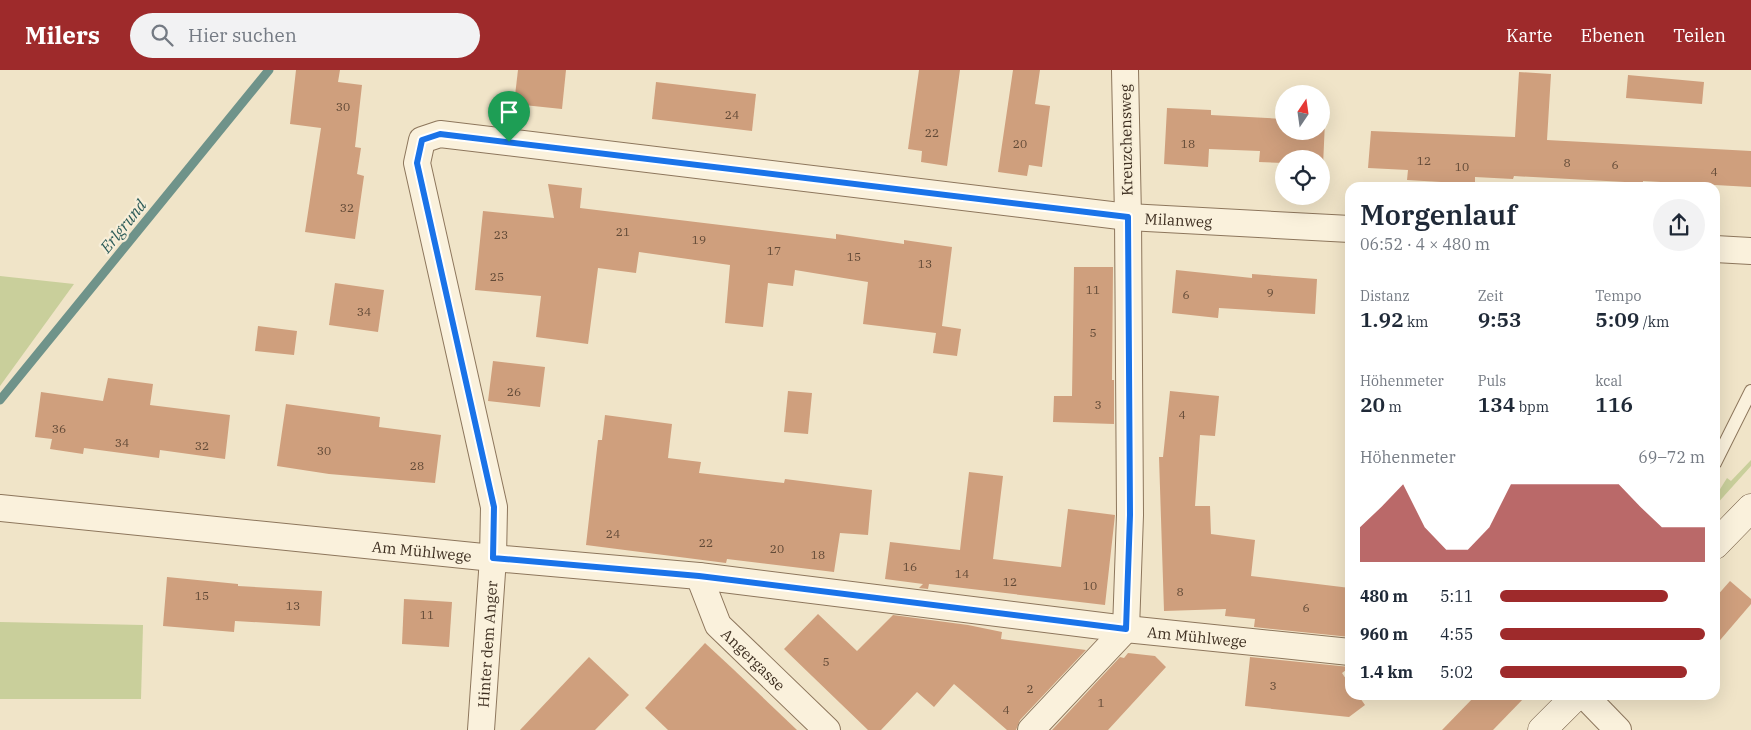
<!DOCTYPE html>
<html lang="de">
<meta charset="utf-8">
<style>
body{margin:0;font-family:"IBM Plex Serif",serif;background:#f2f2f3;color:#1f2937;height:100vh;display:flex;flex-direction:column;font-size:19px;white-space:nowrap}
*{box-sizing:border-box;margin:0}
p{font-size:16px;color:#747a83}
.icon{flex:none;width:28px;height:28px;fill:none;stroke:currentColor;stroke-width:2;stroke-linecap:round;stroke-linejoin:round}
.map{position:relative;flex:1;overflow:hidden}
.details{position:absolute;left:1345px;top:112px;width:375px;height:518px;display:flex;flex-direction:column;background:#fff;border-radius:15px;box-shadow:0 5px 20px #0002}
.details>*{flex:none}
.needle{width:32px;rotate:13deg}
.tools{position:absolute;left:1275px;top:15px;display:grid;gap:10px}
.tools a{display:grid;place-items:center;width:55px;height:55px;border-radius:50%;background:#fff;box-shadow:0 5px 20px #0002;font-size:25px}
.pin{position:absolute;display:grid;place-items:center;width:42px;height:42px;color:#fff;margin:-51px -21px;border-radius:50% 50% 50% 0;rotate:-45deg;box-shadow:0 0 5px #0007}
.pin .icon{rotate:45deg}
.round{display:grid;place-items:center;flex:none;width:52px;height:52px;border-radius:26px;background:#f2f2f3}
.overview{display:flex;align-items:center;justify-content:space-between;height:85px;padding:0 15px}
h1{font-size:28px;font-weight:600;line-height:38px}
.stats{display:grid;grid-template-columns:repeat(3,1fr);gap:8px;height:85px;padding:5px 15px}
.stats div{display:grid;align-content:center}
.stats b{font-size:21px;font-weight:600}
.stats small{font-size:14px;font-weight:400}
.stats p{font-size:14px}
.chart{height:140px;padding:10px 15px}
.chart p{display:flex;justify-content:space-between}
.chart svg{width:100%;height:90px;margin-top:5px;fill:#9e2a2b;opacity:.7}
ul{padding:0 15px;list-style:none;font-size:16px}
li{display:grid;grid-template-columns:80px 60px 1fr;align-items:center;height:38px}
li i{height:12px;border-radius:6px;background:#9e2a2b}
header{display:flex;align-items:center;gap:30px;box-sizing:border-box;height:70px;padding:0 25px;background:#9e2a2b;color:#fff}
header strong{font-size:24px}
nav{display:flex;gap:28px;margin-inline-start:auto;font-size:18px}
.search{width:350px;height:45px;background:#f2f2f3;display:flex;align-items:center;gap:12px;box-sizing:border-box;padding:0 18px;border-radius:28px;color:#747a83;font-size:19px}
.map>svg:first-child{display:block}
.green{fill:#c9cf9b}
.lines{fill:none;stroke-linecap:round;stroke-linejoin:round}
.stream{stroke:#6f938a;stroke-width:9}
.building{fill:#cf9f7d}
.lane-casing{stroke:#8d765c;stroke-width:14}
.street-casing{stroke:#8d765c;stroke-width:28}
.secondary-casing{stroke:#6f573f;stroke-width:29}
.lane{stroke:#faf1dc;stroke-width:12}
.street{stroke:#faf1dc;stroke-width:26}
.secondary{stroke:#faf1dc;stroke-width:28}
.route-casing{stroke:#fff;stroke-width:10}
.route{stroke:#1a73e8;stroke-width:6}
.labels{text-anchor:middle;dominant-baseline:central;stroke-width:4.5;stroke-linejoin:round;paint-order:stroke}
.number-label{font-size:12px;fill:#624a37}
.street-label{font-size:15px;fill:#3d2e20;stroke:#f7eed8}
.water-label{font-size:16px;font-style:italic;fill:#2f5d5a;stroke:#f7eed8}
</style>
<header>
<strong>Milers</strong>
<div class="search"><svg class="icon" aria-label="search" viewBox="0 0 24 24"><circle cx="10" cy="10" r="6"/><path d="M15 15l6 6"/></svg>Hier suchen</div>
<nav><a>Karte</a><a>Ebenen</a><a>Teilen</a></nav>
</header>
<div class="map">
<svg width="1751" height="660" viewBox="0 0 1751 660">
<rect width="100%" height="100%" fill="#f0e4c8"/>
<g class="green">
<path d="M0 206 74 214 0 316Z"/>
<path d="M1751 390V396L1715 436 1717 424 1727 408 1731 411Z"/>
<path d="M0 552 143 555 141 629H0Z"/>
</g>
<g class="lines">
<path class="stream" d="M0 330 269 0"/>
</g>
<g class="building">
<path d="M296 0H340L338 12 362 15 355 77 361 78 357 104 364 106 355 169 305 162 321 58 290 54Z"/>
<path d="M518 0H566L562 39 514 34Z"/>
<path d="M919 0H960L947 96 921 92 922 81 908 79Z"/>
<path d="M1013 0H1040L1035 34 1050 36 1042 97 1029 95 1027 106 998 102Z"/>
<path d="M1519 2 1551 4 1547 70 1751 81V117L1643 111V113L1514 106 1513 109 1475 107V114L1407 110 1408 100 1368 98 1371 61 1515 67Z"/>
<path d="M1628 5 1704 12 1702 34 1626 28Z"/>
<path d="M656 12 756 24 752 61 652 49Z"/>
<path d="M1167 38 1211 40V45L1284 49V61H1321V51H1325L1323 96H1321V89H1284V93L1259 92 1260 81 1209 79 1208 97 1164 94Z"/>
<path d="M548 114 582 118 580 138 836 169V164L904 174V170L952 177 942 256 961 259 957 286 933 283 936 263 863 254 868 212 795 200 793 216 768 213 763 257 725 253 730 195 639 182 636 203 598 198 588 274 536 267 541 226 475 220 483 141 554 148Z"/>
<path d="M1074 197H1113L1112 310H1114V354L1053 352 1054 326H1072Z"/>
<path d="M1176 200 1252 208V204L1317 209 1315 244 1219 238 1218 248 1172 243Z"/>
<path d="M335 213 384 220 378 262 329 255Z"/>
<path d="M258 256 297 261 294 285 255 281Z"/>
<path d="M493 291 545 297 540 337 488 331Z"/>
<path d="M108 308 153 314 150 335 230 345 225 389 160 380 159 388 84 378 83 384 50 379 52 369 35 367 41 322 103 331Z"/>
<path d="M788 321 812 323 808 364 784 362Z"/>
<path d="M1170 321 1219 326 1215 366 1200 365 1195 436H1210L1211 464 1255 470 1251 506 1350 518V567L1254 557 1255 549 1225 546 1226 539 1164 541 1159 387H1163Z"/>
<path d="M286 334 380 347 379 357 441 365 435 413 329 404 277 396Z"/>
<path d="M605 345 672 354 668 388 701 392 699 403 784 413 785 409 872 420 868 465 840 463 834 502 727 489 726 493 586 475 598 370H602Z"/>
<path d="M969 402 1003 406 993 489 1061 497 1068 439 1115 445 1105 535 929 514 928 519 919 518 923 514 885 509 890 472 960 480Z"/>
<path d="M167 507 238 514V516L322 521 320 556 235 551 234 562 163 556Z"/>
<path d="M1730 511 1751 529V534L1715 576V528Z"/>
<path d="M404 529 452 532 449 577 402 574Z"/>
<path d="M818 544 857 581 893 545 968 555 1002 562 1001 569 1086 580 1020 650 1016 660H1007L954 614 934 637 917 622 881 660H868L784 579Z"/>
<path d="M705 573 733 599 797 660H668L645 638Z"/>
<path d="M1128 583 1155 586 1166 597 1108 660H1052L1120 587 1124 588Z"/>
<path d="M589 587 629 625 595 660H520Z"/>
<path d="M1250 587 1350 597 1342 603 1350 615V625H1358L1365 635 1349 647 1245 636Z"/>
<path d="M1476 625H1527L1493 660H1442Z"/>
</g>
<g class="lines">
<g class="lane-casing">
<path id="lane" d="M1715 393 1751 321"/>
</g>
<g class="street-casing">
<g id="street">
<path d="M1715 179 1751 181"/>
<path id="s1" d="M0 438 493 488 699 506 1126 559 1350 582"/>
<path id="s2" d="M699 506 718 555 827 660"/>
<path d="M1584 625 1618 660"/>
<path id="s3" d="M481 660 493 488 494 437 417 93 422 70 440 64 1128 147 1350 159"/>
<path d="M1031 660 1126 559 1130 445 1128 147 1125 0"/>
</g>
</g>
<g class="secondary-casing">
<g id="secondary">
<path d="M1715 475 1751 438"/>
<path d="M1542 660 1577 625"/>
</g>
</g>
<use href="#lane" class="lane"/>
<use href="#street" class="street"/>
<use href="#secondary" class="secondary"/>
</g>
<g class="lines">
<g class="route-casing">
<path id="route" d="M440 64 1128 147 1130 445 1126 559 699 506 493 488 494 437 417 93 422 70Z"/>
</g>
<use href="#route" class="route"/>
</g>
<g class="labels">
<g class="number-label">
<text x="343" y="36">30</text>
<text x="732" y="44">24</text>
<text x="932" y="62">22</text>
<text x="1020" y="73">20</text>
<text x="1188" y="73">18</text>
<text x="1424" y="90">12</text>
<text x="1567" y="92">8</text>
<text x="1615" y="94">6</text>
<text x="1462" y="96">10</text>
<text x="1714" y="101">4</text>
<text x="347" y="137">32</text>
<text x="623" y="161">21</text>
<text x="501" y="164">23</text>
<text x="699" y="169">19</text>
<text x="774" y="180">17</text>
<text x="854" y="186">15</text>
<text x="925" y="193">13</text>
<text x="497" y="206">25</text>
<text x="1093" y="219">11</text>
<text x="1270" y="222">9</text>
<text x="1186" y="224">6</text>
<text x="364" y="241">34</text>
<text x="1093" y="262">5</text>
<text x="514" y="321">26</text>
<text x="1098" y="334">3</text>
<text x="1182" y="344">4</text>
<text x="59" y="358">36</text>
<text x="122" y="372">34</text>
<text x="202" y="375">32</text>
<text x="324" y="380">30</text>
<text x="417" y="395">28</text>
<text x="613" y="463">24</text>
<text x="706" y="472">22</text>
<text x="777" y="478">20</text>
<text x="818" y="484">18</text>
<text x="910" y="496">16</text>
<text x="962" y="503">14</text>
<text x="1010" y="511">12</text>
<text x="1090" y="515">10</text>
<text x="1180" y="521">8</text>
<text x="202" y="525">15</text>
<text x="293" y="535">13</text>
<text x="1306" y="537">6</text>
<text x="427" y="544">11</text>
<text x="826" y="591">5</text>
<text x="1273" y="615">3</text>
<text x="1030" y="618">2</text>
<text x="1101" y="632">1</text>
<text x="1006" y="639">4</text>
</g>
<g class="street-label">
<text transform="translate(1126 70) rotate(-91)">Kreuzchensweg</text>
<text stroke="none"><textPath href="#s3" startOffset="1362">Milanweg</textPath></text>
<text stroke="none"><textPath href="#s1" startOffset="424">Am Mühlwege</textPath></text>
<text stroke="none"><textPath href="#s1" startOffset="1204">Am Mühlwege</textPath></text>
<text stroke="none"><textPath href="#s3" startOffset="86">Hinter dem Anger</textPath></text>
<text stroke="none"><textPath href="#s2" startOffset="102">Angergasse</textPath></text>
</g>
<g class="water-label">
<text transform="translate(123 156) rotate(-51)">Erlgrund</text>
</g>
</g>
</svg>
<div class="tools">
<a><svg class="needle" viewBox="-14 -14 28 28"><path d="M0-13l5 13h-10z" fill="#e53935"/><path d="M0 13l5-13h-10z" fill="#747a83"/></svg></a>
<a><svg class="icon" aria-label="locate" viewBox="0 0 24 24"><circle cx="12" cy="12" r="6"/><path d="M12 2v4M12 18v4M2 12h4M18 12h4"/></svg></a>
</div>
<div class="pin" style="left:509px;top:72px;background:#1e9e55"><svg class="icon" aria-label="arrive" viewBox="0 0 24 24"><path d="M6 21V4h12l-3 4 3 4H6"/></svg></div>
<section class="details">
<div class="overview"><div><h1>Morgenlauf</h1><p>06:52 · 4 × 480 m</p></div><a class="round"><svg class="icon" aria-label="share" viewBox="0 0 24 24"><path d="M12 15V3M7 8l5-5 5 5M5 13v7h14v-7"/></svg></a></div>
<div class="stats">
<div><p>Distanz</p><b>1.92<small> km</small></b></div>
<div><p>Zeit</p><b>9:53</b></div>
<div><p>Tempo</p><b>5:09<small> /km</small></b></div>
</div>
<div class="stats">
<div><p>Höhenmeter</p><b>20<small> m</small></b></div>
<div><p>Puls</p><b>134<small> bpm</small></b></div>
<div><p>kcal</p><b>116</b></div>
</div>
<div class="chart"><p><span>Höhenmeter</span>69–72 m</p>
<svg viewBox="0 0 160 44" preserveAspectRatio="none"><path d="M0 44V27L10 17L20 6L30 27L40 38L50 38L60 27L70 6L80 6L90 6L100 6L110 6L120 6L130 17L140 27L150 27L160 27V44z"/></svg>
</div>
<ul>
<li><b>480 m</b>5:11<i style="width:82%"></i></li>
<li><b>960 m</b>4:55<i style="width:100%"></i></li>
<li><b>1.4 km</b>5:02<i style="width:91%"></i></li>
</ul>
</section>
</div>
